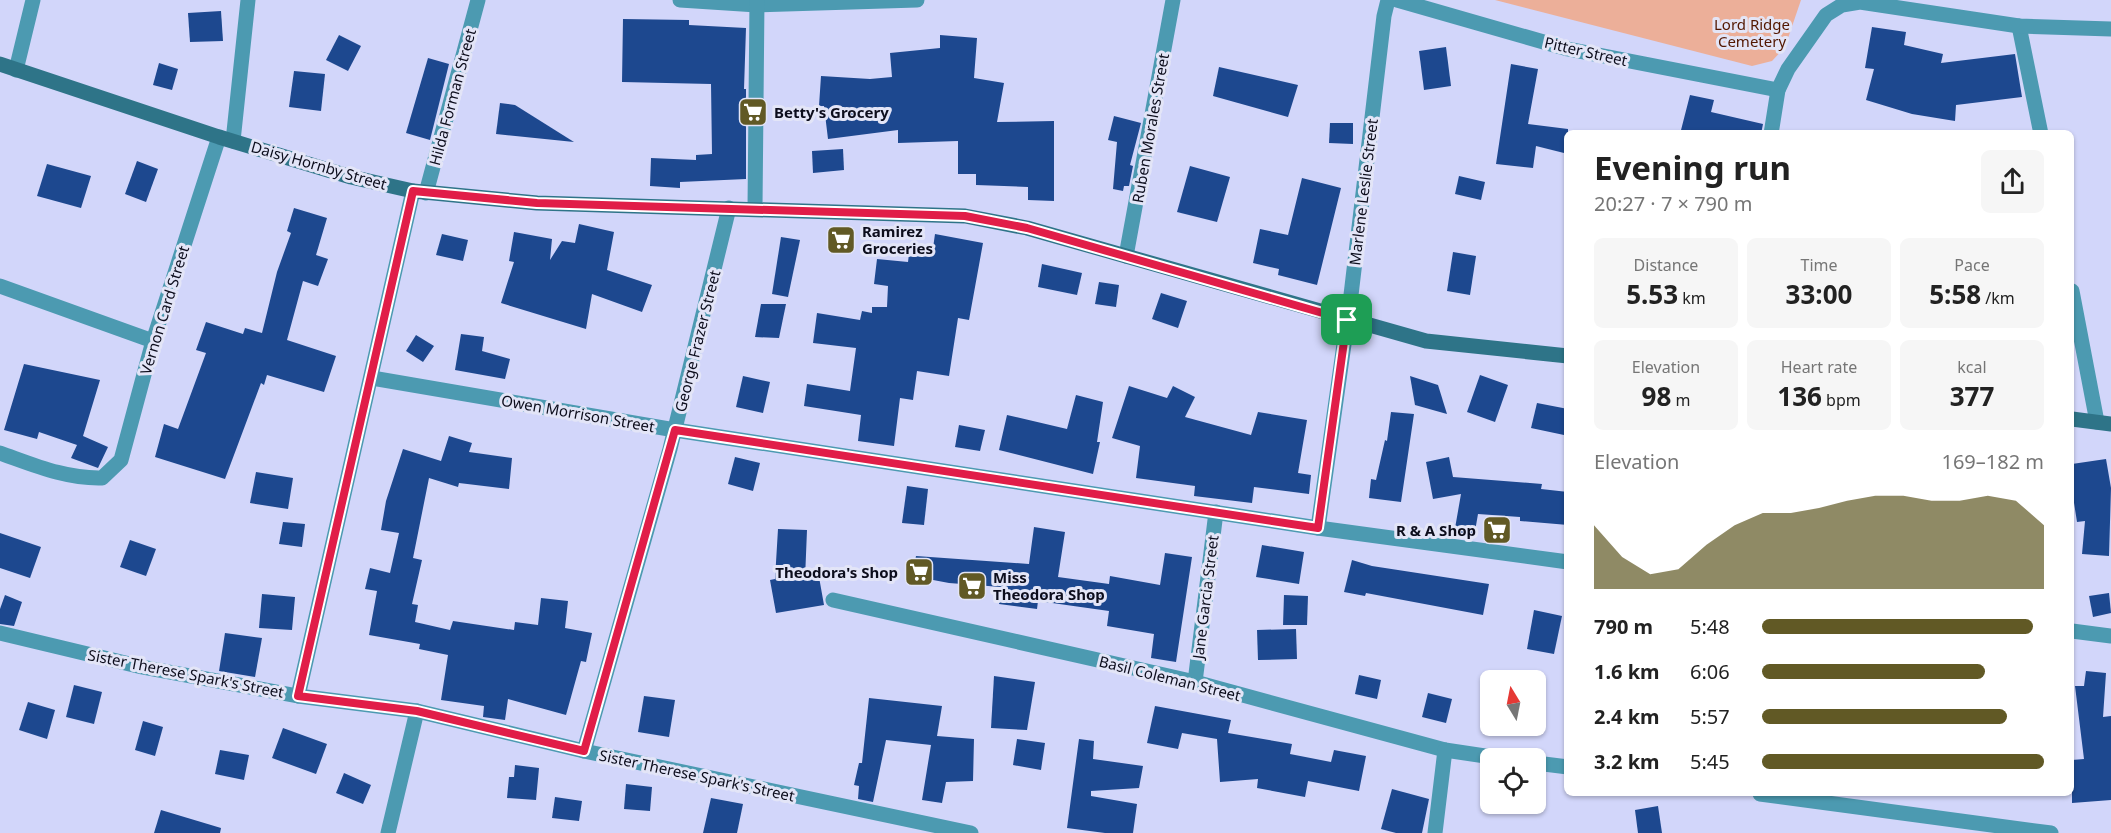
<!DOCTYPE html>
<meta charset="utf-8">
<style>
body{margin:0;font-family:"Noto Sans",sans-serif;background:#f6f6f6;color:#222;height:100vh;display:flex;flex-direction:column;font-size:22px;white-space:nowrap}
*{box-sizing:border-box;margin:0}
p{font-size:20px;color:#767676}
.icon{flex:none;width:33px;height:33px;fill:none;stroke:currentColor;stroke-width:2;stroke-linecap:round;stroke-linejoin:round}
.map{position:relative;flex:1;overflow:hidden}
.side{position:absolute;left:1564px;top:130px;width:510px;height:666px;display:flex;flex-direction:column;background:#fff;border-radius:9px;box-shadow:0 2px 4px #0004}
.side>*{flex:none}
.needle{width:39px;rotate:350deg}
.buttons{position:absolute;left:1480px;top:670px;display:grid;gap:12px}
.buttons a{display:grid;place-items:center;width:66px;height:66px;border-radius:9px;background:#fff;box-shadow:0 2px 4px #0004;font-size:30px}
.pin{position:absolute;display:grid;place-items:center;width:51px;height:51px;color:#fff;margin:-26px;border-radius:12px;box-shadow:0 3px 9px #0006}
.round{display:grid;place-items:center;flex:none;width:63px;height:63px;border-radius:9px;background:#f6f6f6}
.headline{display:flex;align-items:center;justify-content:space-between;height:102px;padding:0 30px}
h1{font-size:33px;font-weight:700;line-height:45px}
.stats{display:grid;grid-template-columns:repeat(3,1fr);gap:9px;height:102px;padding:6px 30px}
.stats div{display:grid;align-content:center;border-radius:9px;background:#f6f6f6;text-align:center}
.stats b{font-size:26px;font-weight:700}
.stats small{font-size:16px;font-weight:400}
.stats p{font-size:16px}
.chart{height:168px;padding:12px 30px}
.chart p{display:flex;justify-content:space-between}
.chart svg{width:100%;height:108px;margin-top:6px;fill:#615925;opacity:.7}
ul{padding:0 30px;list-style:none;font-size:20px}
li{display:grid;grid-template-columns:96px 72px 1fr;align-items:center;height:45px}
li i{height:15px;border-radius:8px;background:#615925}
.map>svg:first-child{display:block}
.green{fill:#ecaf99}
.building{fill:#1d488f}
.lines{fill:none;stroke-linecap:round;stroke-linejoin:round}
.street{stroke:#4c9ab1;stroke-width:15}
.secondary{stroke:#2e7488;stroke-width:15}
.route-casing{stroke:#fff;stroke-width:12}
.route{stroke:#e11d48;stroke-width:8}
.labels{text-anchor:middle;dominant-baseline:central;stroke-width:6;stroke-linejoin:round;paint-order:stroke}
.park-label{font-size:15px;fill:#521700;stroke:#e3e5f7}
.street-label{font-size:15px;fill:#0c0d1c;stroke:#e3e5f7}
.poi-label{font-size:15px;font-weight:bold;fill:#0c0d1c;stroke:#e3e5f7;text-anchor:start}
</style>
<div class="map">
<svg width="2111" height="833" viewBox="0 0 2111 833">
<rect width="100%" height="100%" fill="#d2d6fa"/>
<path class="green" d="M1495 0H1801L1785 47 1772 61 1752 66Z"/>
<g class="building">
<path d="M221 11 223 41 190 42 188 13Z"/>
<path d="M623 19 689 20V25L746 28 744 89H746V179L680 182V188L650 186 651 158 696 160V155L712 154 711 84 622 82Z"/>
<path d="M1872 27 1906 32 1904 45 1943 54 1941 63 2015 54 2022 97 1956 105 1955 121 1912 114 1866 100 1874 69 1865 68Z"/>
<path d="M339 35 361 46 348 71 326 60Z"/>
<path d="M940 35 977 38 974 78 1004 83 997 122 1054 121V201L1028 200V187L976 185V174H958V141L898 143V130L828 139 824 106H819L821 76 870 79 892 77 890 53 940 48Z"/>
<path d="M1446 47 1451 86 1424 90 1419 51Z"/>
<path d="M428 58 449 64 430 140 406 133Z"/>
<path d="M159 63 178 69 172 90 153 85Z"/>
<path d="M1511 64 1538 69 1528 124 1568 129V154L1536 146 1533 168 1496 164Z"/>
<path d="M1219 67 1298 85 1288 117 1213 96Z"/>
<path d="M294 71 325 74 321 111 289 107Z"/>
<path d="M1690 95 1714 100 1711 112 1763 124 1761 134H1680Z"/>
<path d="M500 103 515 105 574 142 496 134Z"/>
<path d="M1114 116 1141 123 1130 165 1133 166 1129 186H1124L1123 191 1113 189 1117 142 1108 140Z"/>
<path d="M1330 123H1353V144L1329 143Z"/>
<path d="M843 149 844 170 813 173 812 151Z"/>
<path d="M137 161 158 169 146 202 125 194Z"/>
<path d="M47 164 91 176 81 208 37 196Z"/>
<path d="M1190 166 1230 177 1217 222 1177 212Z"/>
<path d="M1459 176 1485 182 1481 200 1455 194Z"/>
<path d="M1302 178 1341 188 1317 285 1278 275 1279 269 1253 263 1260 229 1288 235Z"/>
<path d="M294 208 327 218 316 255 328 259 318 286 303 281 287 340 336 356 324 392 267 375 264 385 261 383 225 479 155 457 164 424 178 429 206 353 196 350 206 322 243 334 245 328 262 333 277 272 291 233 287 231Z"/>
<path d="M579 224 614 232 607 270 652 285 642 312 592 294 586 329 501 303 514 262 509 261 514 232 552 239 550 260 562 241 575 243Z"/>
<path d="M442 234 468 240 463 261 436 255Z"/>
<path d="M935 234 983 243 969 320 958 318 949 376 917 371 913 400 900 398 894 446 858 441 861 415 804 406 807 384 850 391 856 348 813 343 817 313 860 320 862 311 872 313V307H887L888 286 874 284 877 259 908 262 910 246 933 248Z"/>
<path d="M781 237 800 240 788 297 772 294Z"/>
<path d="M1453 252 1476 256 1470 295 1447 291Z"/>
<path d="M1042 264 1082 273 1077 295 1038 287Z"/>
<path d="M1099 282 1119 285 1116 307 1095 304Z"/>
<path d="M1161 293 1187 301 1178 328 1152 319Z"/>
<path d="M761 304H786L779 338 755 337Z"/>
<path d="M461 334 484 337 482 351 510 359 505 379 455 370Z"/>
<path d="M416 335 434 346 423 362 406 351Z"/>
<path d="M24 364 100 380 83 436 108 447 98 468 71 458 77 445 39 432 37 439 4 430Z"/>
<path d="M1480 375 1508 385 1495 422 1467 412Z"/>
<path d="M743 376 770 382 763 413 736 407Z"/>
<path d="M1410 376 1438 385 1447 414 1415 405Z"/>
<path d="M1129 386 1167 398 1173 386 1195 397 1185 417 1251 435 1258 412 1307 420 1298 473 1311 475 1309 494 1254 487 1252 503 1194 496 1195 486 1136 478 1140 446 1112 438Z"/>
<path d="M1076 395 1103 402 1097 442H1100L1093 474 999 450 1007 415 1067 429Z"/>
<path d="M1537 403 1568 409 1564 435 1531 428Z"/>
<path d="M1391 412 1414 414 1401 502 1369 498 1371 479 1376 480 1385 440 1387 441Z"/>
<path d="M959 425 985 430 980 451 955 447Z"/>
<path d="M449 436 472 443 469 452 512 458 509 489 459 483 458 487 429 478 413 558 422 560 412 604 418 605 415 622 450 630 453 621 514 630 515 622 538 625 541 598 568 601 565 628 592 633 586 662 581 661 566 715 508 699 505 720 483 717 484 706 441 700 448 655 419 649 420 644 369 635 377 591 365 589 370 568 390 573 399 533 381 530 386 501 403 449 441 461Z"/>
<path d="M735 457 760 463 753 491 728 484Z"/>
<path d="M1449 457 1453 477 1542 484 1541 489 1568 492V525L1520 521V517L1478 514 1474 537 1454 534 1461 494 1433 499 1426 462Z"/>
<path d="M2106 459 2111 488 2109 556 2082 554 2085 521 2077 522 2072 490V464Z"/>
<path d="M256 472 293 478 288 509 250 503Z"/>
<path d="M907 486 928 489 924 525 902 523Z"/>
<path d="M283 522 305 524 302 547 279 544Z"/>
<path d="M1034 527 1065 532 1058 577 1109 584 1110 576 1160 585 1165 553 1192 557 1176 662 1151 658 1154 634 1107 626 1109 611 1038 601 1037 609 999 604 1001 587 949 583 912 576 916 556 1029 564Z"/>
<path d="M778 529 807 530 805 579 819 577 824 605 776 613 770 580 775 579Z"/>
<path d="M0 533 41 547 30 578 0 568Z"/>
<path d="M130 540 156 549 146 576 120 567Z"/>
<path d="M1262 545 1304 552 1299 584 1256 577Z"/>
<path d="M1352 560 1372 566 1489 584 1483 615 1366 593 1365 596 1344 592Z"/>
<path d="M2109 593 2111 613 2093 617 2089 596Z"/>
<path d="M262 594 295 597 292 630 259 628Z"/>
<path d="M5 595 22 602 14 626 0 624V609Z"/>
<path d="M1284 595 1308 596 1307 625H1283Z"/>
<path d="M1534 610 1562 616 1554 654 1527 649Z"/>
<path d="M1296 629 1297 659 1258 660 1257 630Z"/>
<path d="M225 633 262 638 255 677 219 671Z"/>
<path d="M2086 671 2106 673 2103 717 2111 716V800L2072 803V760L2084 759 2075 686H2084Z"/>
<path d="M1359 675 1381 680 1377 699 1355 694Z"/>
<path d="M994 676 1035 682 1027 730 991 728Z"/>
<path d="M74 685 102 692 94 724 66 717Z"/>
<path d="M1428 693 1452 699 1446 723 1422 717Z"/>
<path d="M644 696 675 700 669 737 638 732Z"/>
<path d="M869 698 942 706 937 736 974 739 973 781 946 782 942 803 922 800 931 745 886 740 873 802 858 799 859 786 854 785 859 763H862Z"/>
<path d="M28 702 55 710 47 739 19 730Z"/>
<path d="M1155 706 1231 720 1228 733 1292 744 1290 754 1331 762 1334 750 1366 756 1359 791 1308 781 1305 797 1257 788 1258 779 1220 782 1217 739 1182 733 1178 749 1147 743Z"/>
<path d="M143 721 163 727 155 756 135 750Z"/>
<path d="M283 728 327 744 316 774 272 758Z"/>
<path d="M1017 739 1045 743 1041 770 1013 765Z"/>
<path d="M1079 739 1094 741 1093 759 1143 766 1139 788 1091 791V796L1137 804 1133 833H1105L1067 828Z"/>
<path d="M220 750 249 755 244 780 215 774Z"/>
<path d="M515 765 539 768 536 800 507 798 509 777H514Z"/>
<path d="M344 773 371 785 363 804 336 793Z"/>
<path d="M626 784 652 787 650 811 624 809Z"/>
<path d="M1392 789 1429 799 1422 833H1396L1381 829Z"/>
<path d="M555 797 582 801 579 821 552 818Z"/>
<path d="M711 798 743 804 737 833H703Z"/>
<path d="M1658 806 1662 833H1638L1635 810Z"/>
<path d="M161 810 221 828 220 833H154Z"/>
</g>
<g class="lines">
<g class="street">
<path d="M680 0 757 5 917 0"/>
<path d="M1397 0 1568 49 1778 90"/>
<path d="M2019 26 2041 134"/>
<path d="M16 70 33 0"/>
<path d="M1771 134 1778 90 1788 69 1826 15 1842 5 1860 2 2019 26 2111 29"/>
<path d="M233 141 248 0"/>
<path d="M426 193 478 0"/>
<path d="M755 208 757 0"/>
<path d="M1126 256 1173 0"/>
<path d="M0 286 153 341"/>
<path d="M2072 291 2097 422"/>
<path d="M372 378 675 430 1318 528 1568 562"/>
<path d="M0 453C34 465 66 479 102 478L121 460 153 341 219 137"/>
<path d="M1318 528 1351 295 1384 16 1388 0"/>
<path d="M833 600 1195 682 1445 750 1505 759"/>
<path d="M2072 631 2111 636"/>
<path d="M0 633 142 667 298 696 417 711 584 751 971 833"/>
<path d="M1195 682 1216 512"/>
<path d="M298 696 413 191"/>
<path d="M584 751 670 449 729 208"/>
<path d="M1536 763 1568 767"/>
<path d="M1760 794 2051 833"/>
<path d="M388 833 417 711"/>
<path d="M1435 833 1445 750"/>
</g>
<g class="secondary">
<path d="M0 64 219 137 351 177 413 191 537 203 965 216 1027 228 1426 341 1568 356"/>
<path d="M2072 419 2111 424"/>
</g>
</g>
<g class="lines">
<g class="route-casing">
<path id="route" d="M413 191 537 203 965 216 1027 228 1347 320 1318 528 675 430 584 751 417 711 298 696Z"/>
</g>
<use href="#route" class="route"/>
</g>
<defs>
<g id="supermarket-square" transform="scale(1.5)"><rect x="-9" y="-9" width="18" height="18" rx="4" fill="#615925" stroke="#e3e5f7"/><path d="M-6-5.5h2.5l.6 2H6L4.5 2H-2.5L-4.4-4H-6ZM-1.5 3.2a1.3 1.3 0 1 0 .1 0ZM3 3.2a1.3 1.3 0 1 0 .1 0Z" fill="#fff"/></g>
</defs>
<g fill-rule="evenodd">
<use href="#supermarket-square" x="753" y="112"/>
<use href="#supermarket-square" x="841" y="240"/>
<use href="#supermarket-square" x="1497" y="530"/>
<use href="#supermarket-square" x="919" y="572"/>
<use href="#supermarket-square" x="972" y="586"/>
</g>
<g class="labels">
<g class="park-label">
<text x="1752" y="24">Lord Ridge<tspan x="1752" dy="17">Cemetery</tspan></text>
</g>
<g class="street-label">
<text transform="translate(1586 51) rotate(13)">Pitter Street</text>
<text transform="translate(452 97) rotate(-75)">Hilda Forman Street</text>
<text transform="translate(1150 128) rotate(-80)">Ruben Morales Street</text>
<text transform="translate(319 165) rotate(16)">Daisy Hornby Street</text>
<text transform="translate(1363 192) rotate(-83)">Marlene Leslie Street</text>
<text transform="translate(164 310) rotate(-73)">Vernon Card Street</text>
<text transform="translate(697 341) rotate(-76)">George Frazer Street</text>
<text transform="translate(578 413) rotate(10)">Owen Morrison Street</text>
<text transform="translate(1205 597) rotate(-83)">Jane Garcia Street</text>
<text transform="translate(186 673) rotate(11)">Sister Therese Spark's Street</text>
<text transform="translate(1170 678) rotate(14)">Basil Coleman Street</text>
<text transform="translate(697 775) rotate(12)">Sister Therese Spark's Street</text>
</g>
<g class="poi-label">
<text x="774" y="112">Betty's Grocery</text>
<text x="862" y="231">Ramirez<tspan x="862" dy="17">Groceries</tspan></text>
<text x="1476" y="530" text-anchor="end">R &amp; A Shop</text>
<text x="898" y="572" text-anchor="end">Theodora's Shop</text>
<text x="993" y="577">Miss<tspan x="993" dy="17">Theodora Shop</tspan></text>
</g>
</g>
</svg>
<div class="buttons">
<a><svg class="needle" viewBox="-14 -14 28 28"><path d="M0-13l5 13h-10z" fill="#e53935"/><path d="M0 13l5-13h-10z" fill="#767676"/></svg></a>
<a><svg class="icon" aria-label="locate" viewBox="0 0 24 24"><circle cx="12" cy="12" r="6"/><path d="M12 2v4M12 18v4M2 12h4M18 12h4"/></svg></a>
</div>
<div class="pin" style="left:1347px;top:320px;background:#1e9e55"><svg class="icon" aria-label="arrive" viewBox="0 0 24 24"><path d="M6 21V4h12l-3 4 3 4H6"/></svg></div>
<section class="side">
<div class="headline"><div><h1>Evening run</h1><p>20:27 · 7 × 790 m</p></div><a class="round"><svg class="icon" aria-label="share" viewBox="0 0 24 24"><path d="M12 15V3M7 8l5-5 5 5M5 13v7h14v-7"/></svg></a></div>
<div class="stats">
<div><p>Distance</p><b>5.53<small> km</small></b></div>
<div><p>Time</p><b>33:00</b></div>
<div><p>Pace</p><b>5:58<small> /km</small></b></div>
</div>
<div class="stats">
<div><p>Elevation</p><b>98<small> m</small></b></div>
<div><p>Heart rate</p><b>136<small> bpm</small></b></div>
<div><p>kcal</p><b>377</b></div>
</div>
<div class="chart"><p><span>Elevation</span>169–182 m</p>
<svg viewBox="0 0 160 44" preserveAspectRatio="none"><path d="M0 44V18L10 31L20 38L30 36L40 26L50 18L60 13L70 13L80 11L90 8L100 6L110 6L120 8L130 8L140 6L150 8L160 18V44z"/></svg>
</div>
<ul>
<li><b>790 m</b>5:48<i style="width:96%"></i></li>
<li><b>1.6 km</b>6:06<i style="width:79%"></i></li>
<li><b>2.4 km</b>5:57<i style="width:87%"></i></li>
<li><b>3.2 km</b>5:45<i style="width:100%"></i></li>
</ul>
</section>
</div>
